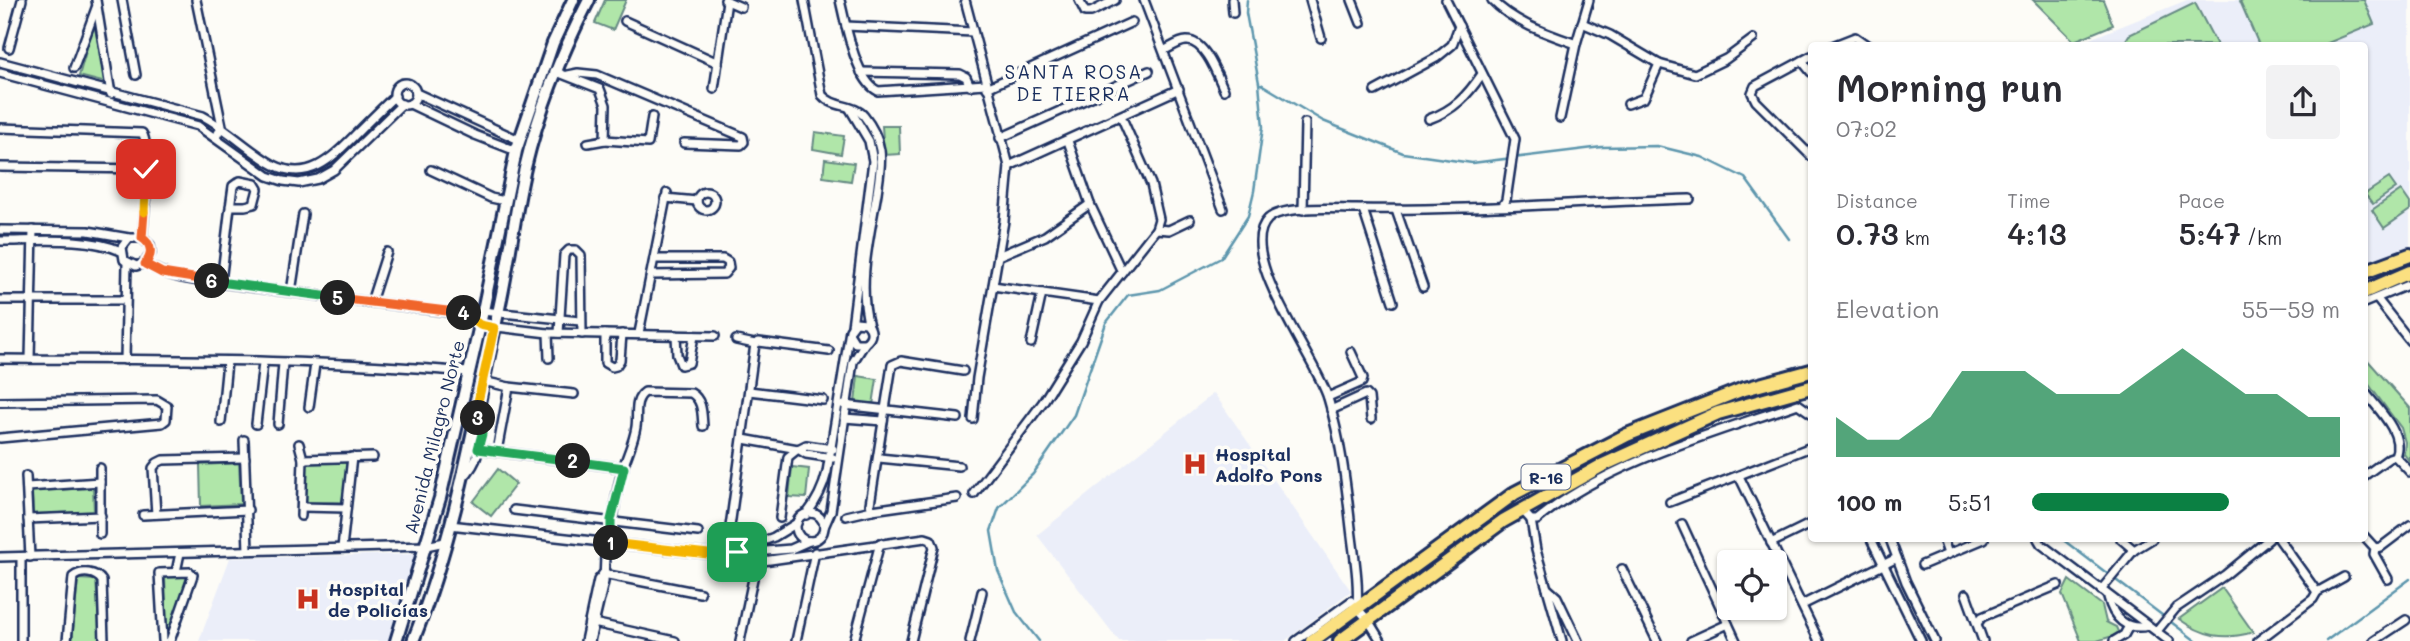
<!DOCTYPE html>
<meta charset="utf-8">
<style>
body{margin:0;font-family:Mali,sans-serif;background:#f2f2f3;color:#2b2b33;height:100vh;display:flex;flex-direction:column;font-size:26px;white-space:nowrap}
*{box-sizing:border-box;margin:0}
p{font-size:23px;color:#7c7c81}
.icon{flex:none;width:38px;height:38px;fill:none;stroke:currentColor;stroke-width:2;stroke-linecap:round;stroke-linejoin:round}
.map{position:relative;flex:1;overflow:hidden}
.panel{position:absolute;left:1808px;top:42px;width:560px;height:500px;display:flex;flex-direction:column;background:#fff;border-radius:7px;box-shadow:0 2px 5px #0004}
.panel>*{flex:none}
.controls{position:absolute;left:1717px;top:550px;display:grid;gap:14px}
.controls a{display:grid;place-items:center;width:70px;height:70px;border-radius:7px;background:#fff;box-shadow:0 2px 5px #0004;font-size:35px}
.pin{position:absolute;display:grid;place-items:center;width:60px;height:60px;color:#fff;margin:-30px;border-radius:14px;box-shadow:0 4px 10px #0006}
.km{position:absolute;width:35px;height:35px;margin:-18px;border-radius:50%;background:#222;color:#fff;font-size:19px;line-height:35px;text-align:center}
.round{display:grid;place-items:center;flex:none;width:74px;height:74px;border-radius:7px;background:#f2f2f3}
.overview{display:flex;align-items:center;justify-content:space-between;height:119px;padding:0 28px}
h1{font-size:38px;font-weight:600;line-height:52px}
.figures{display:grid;grid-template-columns:repeat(3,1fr);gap:10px;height:119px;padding:7px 28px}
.figures div{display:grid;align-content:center}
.figures b{font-size:30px;font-weight:600}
.figures small{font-size:19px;font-weight:400}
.figures p{font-size:19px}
.chart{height:196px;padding:14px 28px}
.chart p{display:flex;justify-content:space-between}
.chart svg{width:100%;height:126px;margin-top:7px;fill:#0b8043;opacity:.7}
ul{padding:0 28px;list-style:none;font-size:23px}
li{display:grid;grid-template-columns:112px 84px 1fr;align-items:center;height:52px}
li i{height:18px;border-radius:9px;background:#0b8043}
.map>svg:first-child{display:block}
.built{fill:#ebeef9}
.green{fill:#b0e6a9;stroke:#668a84;stroke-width:2}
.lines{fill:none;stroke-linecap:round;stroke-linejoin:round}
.stream{stroke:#5d96ad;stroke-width:2.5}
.minor-casing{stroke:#1b2f5e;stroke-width:12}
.secondary-casing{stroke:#1b2f5e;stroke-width:16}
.primary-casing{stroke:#1b2f5e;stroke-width:18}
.minor{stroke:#fdfcf7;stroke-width:7}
.secondary{stroke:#fdfcf7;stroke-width:10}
.primary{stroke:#fbe080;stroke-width:12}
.split-1-casing{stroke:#fff;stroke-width:14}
.split-2-casing{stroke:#fff;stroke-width:14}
.split-3-casing{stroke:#fff;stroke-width:14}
.split-4-casing{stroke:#fff;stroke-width:14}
.split-5-casing{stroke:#fff;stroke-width:14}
.split-6-casing{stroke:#fff;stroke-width:14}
.split-7-casing{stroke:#fff;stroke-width:14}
.split-8-casing{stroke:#fff;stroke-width:14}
.split-1{stroke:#f5b400;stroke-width:9}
.split-2{stroke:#22a559;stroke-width:9}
.split-3{stroke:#22a559;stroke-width:9}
.split-4{stroke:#f5b400;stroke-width:9}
.split-5{stroke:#f0652b;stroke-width:9}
.split-6{stroke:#22a559;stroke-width:9}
.split-7{stroke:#f0652b;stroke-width:9}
.split-8{stroke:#f5b400;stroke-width:9}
.labels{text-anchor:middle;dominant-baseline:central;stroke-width:7;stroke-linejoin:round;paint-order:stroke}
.shield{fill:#fdfcf7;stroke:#5f6c8c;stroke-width:2}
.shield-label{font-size:16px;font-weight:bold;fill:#1b2f5e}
.street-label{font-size:18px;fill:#1b2f5e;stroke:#fdfcf7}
.poi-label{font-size:18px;font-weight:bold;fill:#1b2f5e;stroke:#fdfcf7;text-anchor:start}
.neighbourhood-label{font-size:19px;letter-spacing:2px;fill:#1b2f5e;stroke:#fdfcf7}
</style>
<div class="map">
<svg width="2410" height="641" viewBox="0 0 2410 641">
<rect width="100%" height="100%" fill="#fdfcf7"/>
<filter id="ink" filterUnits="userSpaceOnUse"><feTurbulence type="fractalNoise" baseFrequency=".0143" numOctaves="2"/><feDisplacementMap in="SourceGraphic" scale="14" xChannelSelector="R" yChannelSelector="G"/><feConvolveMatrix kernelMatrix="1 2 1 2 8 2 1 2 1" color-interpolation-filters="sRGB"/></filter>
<g filter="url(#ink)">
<g class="built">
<path d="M2187 0H2410V247L2364 265V46L2077 44Z"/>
<path d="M1214 393 1351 591 1285 641H1119L1037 535Z"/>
<path d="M417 554 389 641H199L230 558Z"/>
</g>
<g class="green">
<path d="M605 0H626L613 30 595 23Z"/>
<path d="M2033 0H2103L2113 25 2074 41Z"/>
<path d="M2242 0H2364L2374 24 2323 45H2259L2240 1Z"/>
<path d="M2195 3 2217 45H2123L2129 35Z"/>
<path d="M94 23 106 83 79 76Z"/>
<path d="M899 126 900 154 884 155 882 126Z"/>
<path d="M815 132 844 136 841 154 813 149Z"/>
<path d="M825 159 854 163 851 181 823 177Z"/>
<path d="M2389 178 2396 188 2373 204 2365 194Z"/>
<path d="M2401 190 2410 203V210L2384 228 2372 210Z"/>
<path d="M2364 356 2410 408V462L2404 454 2405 442 2401 428 2364 378Z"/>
<path d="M858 376 877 379 873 405 855 403Z"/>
<path d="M306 462H349L342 502 305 503Z"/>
<path d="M239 463 241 504 201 506 200 465Z"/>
<path d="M792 467 809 469 806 498 789 497Z"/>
<path d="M498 469 516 484 491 516 473 502Z"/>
<path d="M93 488 94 513 33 514 32 491Z"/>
<path d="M165 576 188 577 167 638Z"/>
<path d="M78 579 96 580 100 641H72Z"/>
<path d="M2069 580 2102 605 2106 622 2116 627 2119 634 2097 641H2081L2062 594Z"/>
<path d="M2222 588 2253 632C2224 641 2203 636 2179 619Z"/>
</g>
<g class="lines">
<g class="stream">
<path d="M1261 84 1323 121 1403 153 1472 163 1602 147 1657 146 1702 157 1745 178 1789 239"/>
<path d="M2062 539 2196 641"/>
<path d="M1039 641 1016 612 998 571 991 531 999 508 1033 474 1074 415 1106 323 1128 295 1160 290 1221 258 1248 216 1254 191 1263 127 1259 83 1246 13 1247 0"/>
<path d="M2326 641 2410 579"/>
</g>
<g class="minor-casing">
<g id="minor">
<path d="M96 0 111 94"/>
<path d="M122 0 136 75"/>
<path d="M196 0 222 126 216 137"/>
<path d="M725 0 741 7"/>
<path d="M804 0 822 95C833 108 854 104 864 116 872 126 878 138 880 150 882 164 879 178 877 193 870 235 857 284 869 326"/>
<path d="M840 0C845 22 856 81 878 91L986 84"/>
<path d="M965 0 1009 166 1004 221 977 378 973 419"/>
<path d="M1079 0 1085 12H1091L1115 0"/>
<path d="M1144 0 1223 209"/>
<path d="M1232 0 1233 13"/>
<path d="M1310 0 1321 38"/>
<path d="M1352 0 1361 23"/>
<path d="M1446 0 1515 139 1506 200 1503 205"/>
<path d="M1492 0C1514 23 1546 33 1576 44"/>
<path d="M625 21 718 63"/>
<path d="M1582 23 1610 35 1659 64 1695 74 1726 59 1753 39"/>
<path d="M846 26 973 32"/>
<path d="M1832 46 1855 37 1868 46"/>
<path d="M9 48 22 0"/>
<path d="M1165 50C1171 47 1180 41 1186 41 1205 39 1218 77 1224 90"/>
<path d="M1811 56 1755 86 1752 93 1756 101 1811 156"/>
<path d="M1802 61 1811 72"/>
<path d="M0 62 203 116C229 130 250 152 274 165 309 183 333 157 356 134 369 121 382 108 395 96"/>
<path d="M74 68 96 8"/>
<path d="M554 71 600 89 606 105 605 140 648 143 652 117"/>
<path d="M861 72 960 74 966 77 970 86"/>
<path d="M0 73 198 126 268 176 283 181 299 183 318 179 334 170 402 104"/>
<path d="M568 75 578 73 597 75 743 137 744 142 741 145 684 143"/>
<circle cx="405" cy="94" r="11"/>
<path d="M987 88 1132 22"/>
<path d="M714 89 727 1"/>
<path d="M1375 91 1436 58 1452 45 1459 26"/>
<path d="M416 93 519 140"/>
<path d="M410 104 475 135 516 151"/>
<path d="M1628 104 1644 98 1659 64"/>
<path d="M850 109 869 141 873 161 852 326"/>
<path d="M1560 118 1576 44 1589 0"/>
<path d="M1429 119C1454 110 1467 96 1482 74"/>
<path d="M0 128 142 133C152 147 144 218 142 238"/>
<path d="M1000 138 1149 71"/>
<path d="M1068 141 1090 204 1122 272"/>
<path d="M588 143 605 140"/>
<path d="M1009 166 1179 89"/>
<path d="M0 167 146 169"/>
<path d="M431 170 491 198 505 201"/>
<circle cx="706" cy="201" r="9"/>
<path d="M665 198 697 201"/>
<path d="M1363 209 1393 302"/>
<path d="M1303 210 1305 123"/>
<path d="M1396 210 1423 287"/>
<path d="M1156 229 1169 230 1190 220"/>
<path d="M0 230 88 231 129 238H142L150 245 151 253 145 263 136 266 124 260 122 247 129 238"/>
<path d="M0 241C36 241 88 236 121 251"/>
<path d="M998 256 1045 236 1090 204"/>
<path d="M145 263C171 282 212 281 243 286 317 296 391 305 465 314L482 311 580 321"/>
<path d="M651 275 724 274 729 268 728 262 723 259H654"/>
<path d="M221 282 229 215 233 186 240 181 255 184 258 189 254 204 245 206H230"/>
<path d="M993 286 1099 301"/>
<path d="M291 292 303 214"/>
<path d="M2377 299 2410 341"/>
<path d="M0 300H125"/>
<path d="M371 302 387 252"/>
<path d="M2364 303 2410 284"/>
<path d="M465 314 480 325 548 333 715 336"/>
<path d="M548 333 549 358"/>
<path d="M559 333 564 255 569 250H576L581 255 582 334"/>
<path d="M639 333 667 193"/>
<path d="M605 334V363L612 367 616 366 620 360 622 334"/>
<path d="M676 335 677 355 681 365 689 363 694 336"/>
<path d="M736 340 755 344"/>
<path d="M1031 343 1042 293"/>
<path d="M0 359C155 360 313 358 468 372"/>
<path d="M30 359 33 230"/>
<path d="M125 360 127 263"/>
<path d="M483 381 509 387"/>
<path d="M749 391 823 400"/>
<path d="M2364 391C2377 408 2405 434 2395 456"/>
<path d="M1328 397 1362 382 1363 378 1351 352"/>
<path d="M0 402 157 400 167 406 166 420 162 423 0 438"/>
<path d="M844 405 958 418"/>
<path d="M309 407 315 364"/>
<path d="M1331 410 1366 394 1369 397 1371 419"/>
<path d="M844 418 883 421"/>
<path d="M221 422 227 362"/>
<path d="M256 424 263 363"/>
<path d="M278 424 283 363"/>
<path d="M743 439 798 449"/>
<path d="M244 440 248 550"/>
<path d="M299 444 303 459 301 516"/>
<path d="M478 449 624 468"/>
<path d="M497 451 509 387 574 394"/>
<path d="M2395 456 2410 472"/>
<path d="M833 458 806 454 798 449 806 445 833 449"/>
<path d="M879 458 959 466"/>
<path d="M303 459 373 457"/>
<path d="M100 468V534"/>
<path d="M26 476 30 557"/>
<path d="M1739 476 1819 641"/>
<path d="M2364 476 2389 458 2395 456"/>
<path d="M462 479C480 462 483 439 478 416"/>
<path d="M27 487 100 482"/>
<path d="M974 494 1043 402 1081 341 1099 301 1156 229 1159 219 1151 184 1121 116"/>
<path d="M1670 502 1811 447"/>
<path d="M302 507 346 508"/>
<path d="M514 510 698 532"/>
<path d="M872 510 870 504 892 365 901 361 963 371"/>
<path d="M1522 510 1531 520H1537C1605 463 1714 433 1798 404L1811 413"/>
<circle cx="810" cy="527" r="14"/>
<path d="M156 514 153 468 157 463 163 460 245 458"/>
<path d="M143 515 248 510"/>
<path d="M806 515C817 501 823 489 827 472L850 330 856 322 866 323C873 329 873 337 865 343H855L850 335"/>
<path d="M846 516 872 510 957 498"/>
<path d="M780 518 788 457 798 449"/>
<path d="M28 519 101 516"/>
<path d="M1531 520 1536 550 1562 641"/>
<path d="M1682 524 1736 641"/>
<path d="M450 525 717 555 791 549 809 541"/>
<path d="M824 527 831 511 853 362 865 343"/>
<path d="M729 534 755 344 759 342 829 351"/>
<path d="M2364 536 2375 548 2374 554 2388 579"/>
<path d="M1871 539 1921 641"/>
<path d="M1890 539 1906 582 1935 641"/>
<path d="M1943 539 1948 554"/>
<path d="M2038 539 2041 544 2169 641"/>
<path d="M2121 539 2134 550"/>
<path d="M2279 539 2317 592"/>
<path d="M611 543C612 517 616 493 623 468 627 455 634 441 636 427 638 415 633 400 645 392L691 393C703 400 702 414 703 426"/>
<path d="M1771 543 1810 524"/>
<path d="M342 548 352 457"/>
<path d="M2375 548 2381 547 2410 525"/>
<path d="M737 551 774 537 797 523"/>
<path d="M0 557 426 546 445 542"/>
<path d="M1922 565 1984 539"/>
<path d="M1622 569 1657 641"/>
<path d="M176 572 180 553"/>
<path d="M603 574 700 593"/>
<path d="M1547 588 1557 597 1578 641"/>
<path d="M2101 590 2134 550 2152 539"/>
<path d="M1966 594 1983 641"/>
<path d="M2108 597C2113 618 2126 631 2148 626"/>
<path d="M1802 605 1897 558"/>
<path d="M1357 607C1359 580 1354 555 1351 528 1346 483 1341 441 1328 398 1317 360 1234 253 1268 219 1283 205 1335 209 1356 209 1467 211 1579 202 1690 199"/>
<path d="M589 622 675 641"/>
<path d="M1978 622 1982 617 2058 585"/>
<path d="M2157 631 2176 608 2225 575 2269 539"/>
<path d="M21 641V557"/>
<path d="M67 641 73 577C82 570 96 572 102 581L104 641"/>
<path d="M163 641 159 573 190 572 193 575 170 641"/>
<path d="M585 641 598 580 603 574"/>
<path d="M590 641 604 582 605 556"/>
<path d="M740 641 755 569 763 561 925 538 931 540 934 547 911 641"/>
<path d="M796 641 815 552"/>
<path d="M854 641 880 543"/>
<path d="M970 641 982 592"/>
<path d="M1296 641 1351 601 1368 620 1381 641"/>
<path d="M1691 641 1728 624"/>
<path d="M2114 641 2124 635 2129 626"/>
<path d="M2258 641 2313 599 2317 592 2344 577"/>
<path d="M2374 641 2406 620"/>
</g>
</g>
<g class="secondary-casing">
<g id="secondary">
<path d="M396 641 440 498 480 325 516 151 553 43 573 0"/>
<path d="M413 641C455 536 474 423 498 313 509 265 514 216 525 168 539 109 561 54 589 0"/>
</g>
</g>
<g class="primary-casing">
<g id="primary">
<path d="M2364 272 2410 255"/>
<path d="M2364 292 2410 272"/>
<path d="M1312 641 1515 493 1627 435 1741 390 1811 371"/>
<path d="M1340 641 1503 521 1601 466 1718 413 1811 387"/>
</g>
</g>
<use href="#minor" class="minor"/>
<use href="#secondary" class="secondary"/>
<use href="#primary" class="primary"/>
</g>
</g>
<g class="lines" filter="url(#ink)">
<g class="split-1-casing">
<path id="split-1" d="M611 543 717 555 737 552"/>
</g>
<g class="split-2-casing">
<path id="split-2" d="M573 461 624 468 611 520V543"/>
</g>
<g class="split-3-casing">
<path id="split-3" d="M478 418 482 434 478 449 573 461"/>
</g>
<g class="split-4-casing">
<path id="split-4" d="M464 313 480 325 494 328 476 411 478 418"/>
</g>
<g class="split-5-casing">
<path id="split-5" d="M338 298 464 313"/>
</g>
<g class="split-6-casing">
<path id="split-6" d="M212 281 338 298"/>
</g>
<g class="split-7-casing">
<path id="split-7" d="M144 212 142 238C152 244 153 255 145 264L162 273 212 281"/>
</g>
<g class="split-8-casing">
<path id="split-8" d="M144 212 146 169"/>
</g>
<use href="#split-1" class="split-1"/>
<use href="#split-2" class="split-2"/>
<use href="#split-3" class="split-3"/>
<use href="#split-4" class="split-4"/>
<use href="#split-5" class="split-5"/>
<use href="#split-6" class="split-6"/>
<use href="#split-7" class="split-7"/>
<use href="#split-8" class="split-8"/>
</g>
<defs>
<g id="hospital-bare" transform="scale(1.89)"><path d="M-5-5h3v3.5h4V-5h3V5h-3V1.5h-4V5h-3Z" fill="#c8321e" stroke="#fdfcf7" stroke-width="2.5" paint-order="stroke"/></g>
</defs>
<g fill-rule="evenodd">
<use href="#hospital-bare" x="1195" y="464"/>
<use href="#hospital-bare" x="308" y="599"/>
</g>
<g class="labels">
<rect class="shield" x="1521.5" y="464.5" width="49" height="25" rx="5"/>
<g class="shield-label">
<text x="1546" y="477">R-16</text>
</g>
<g class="street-label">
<text transform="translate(434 437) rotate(-76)">Avenida Milagro Norte</text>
</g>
<g class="poi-label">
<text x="1215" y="454">Hospital<tspan x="1215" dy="21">Adolfo Pons</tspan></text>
<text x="328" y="589">Hospital<tspan x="328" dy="21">de Policías</tspan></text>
</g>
<g class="neighbourhood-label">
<text x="1074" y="71">SANTA ROSA<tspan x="1074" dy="22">DE TIERRA</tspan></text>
</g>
</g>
</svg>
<div class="controls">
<a><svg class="icon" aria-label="locate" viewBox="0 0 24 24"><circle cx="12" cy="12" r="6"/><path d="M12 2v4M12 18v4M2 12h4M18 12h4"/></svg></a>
</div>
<div class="pin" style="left:737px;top:552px;background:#1e9e55"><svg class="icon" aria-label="arrive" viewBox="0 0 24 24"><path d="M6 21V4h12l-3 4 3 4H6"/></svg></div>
<div class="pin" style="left:146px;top:169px;background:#d93025"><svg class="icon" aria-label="check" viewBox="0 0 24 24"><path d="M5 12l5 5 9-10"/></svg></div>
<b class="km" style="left:611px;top:543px">1</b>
<b class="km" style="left:573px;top:461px">2</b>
<b class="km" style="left:478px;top:418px">3</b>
<b class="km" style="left:464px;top:313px">4</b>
<b class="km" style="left:338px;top:298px">5</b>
<b class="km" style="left:212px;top:281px">6</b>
<section class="panel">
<div class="overview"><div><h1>Morning run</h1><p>07:02</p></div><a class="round"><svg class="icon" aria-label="share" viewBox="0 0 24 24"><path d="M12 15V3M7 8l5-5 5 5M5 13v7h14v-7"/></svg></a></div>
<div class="figures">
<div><p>Distance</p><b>0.73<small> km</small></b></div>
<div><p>Time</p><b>4:13</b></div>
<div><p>Pace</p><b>5:47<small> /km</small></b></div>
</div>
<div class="chart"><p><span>Elevation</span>55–59 m</p>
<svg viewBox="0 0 160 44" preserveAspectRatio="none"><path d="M0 44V30L10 38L20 38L30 30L40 14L50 14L60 14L70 22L80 22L90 22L100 14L110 6L120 14L130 22L140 22L150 30L160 30V44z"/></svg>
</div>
<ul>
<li><b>100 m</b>5:51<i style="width:64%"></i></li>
</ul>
</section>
</div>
